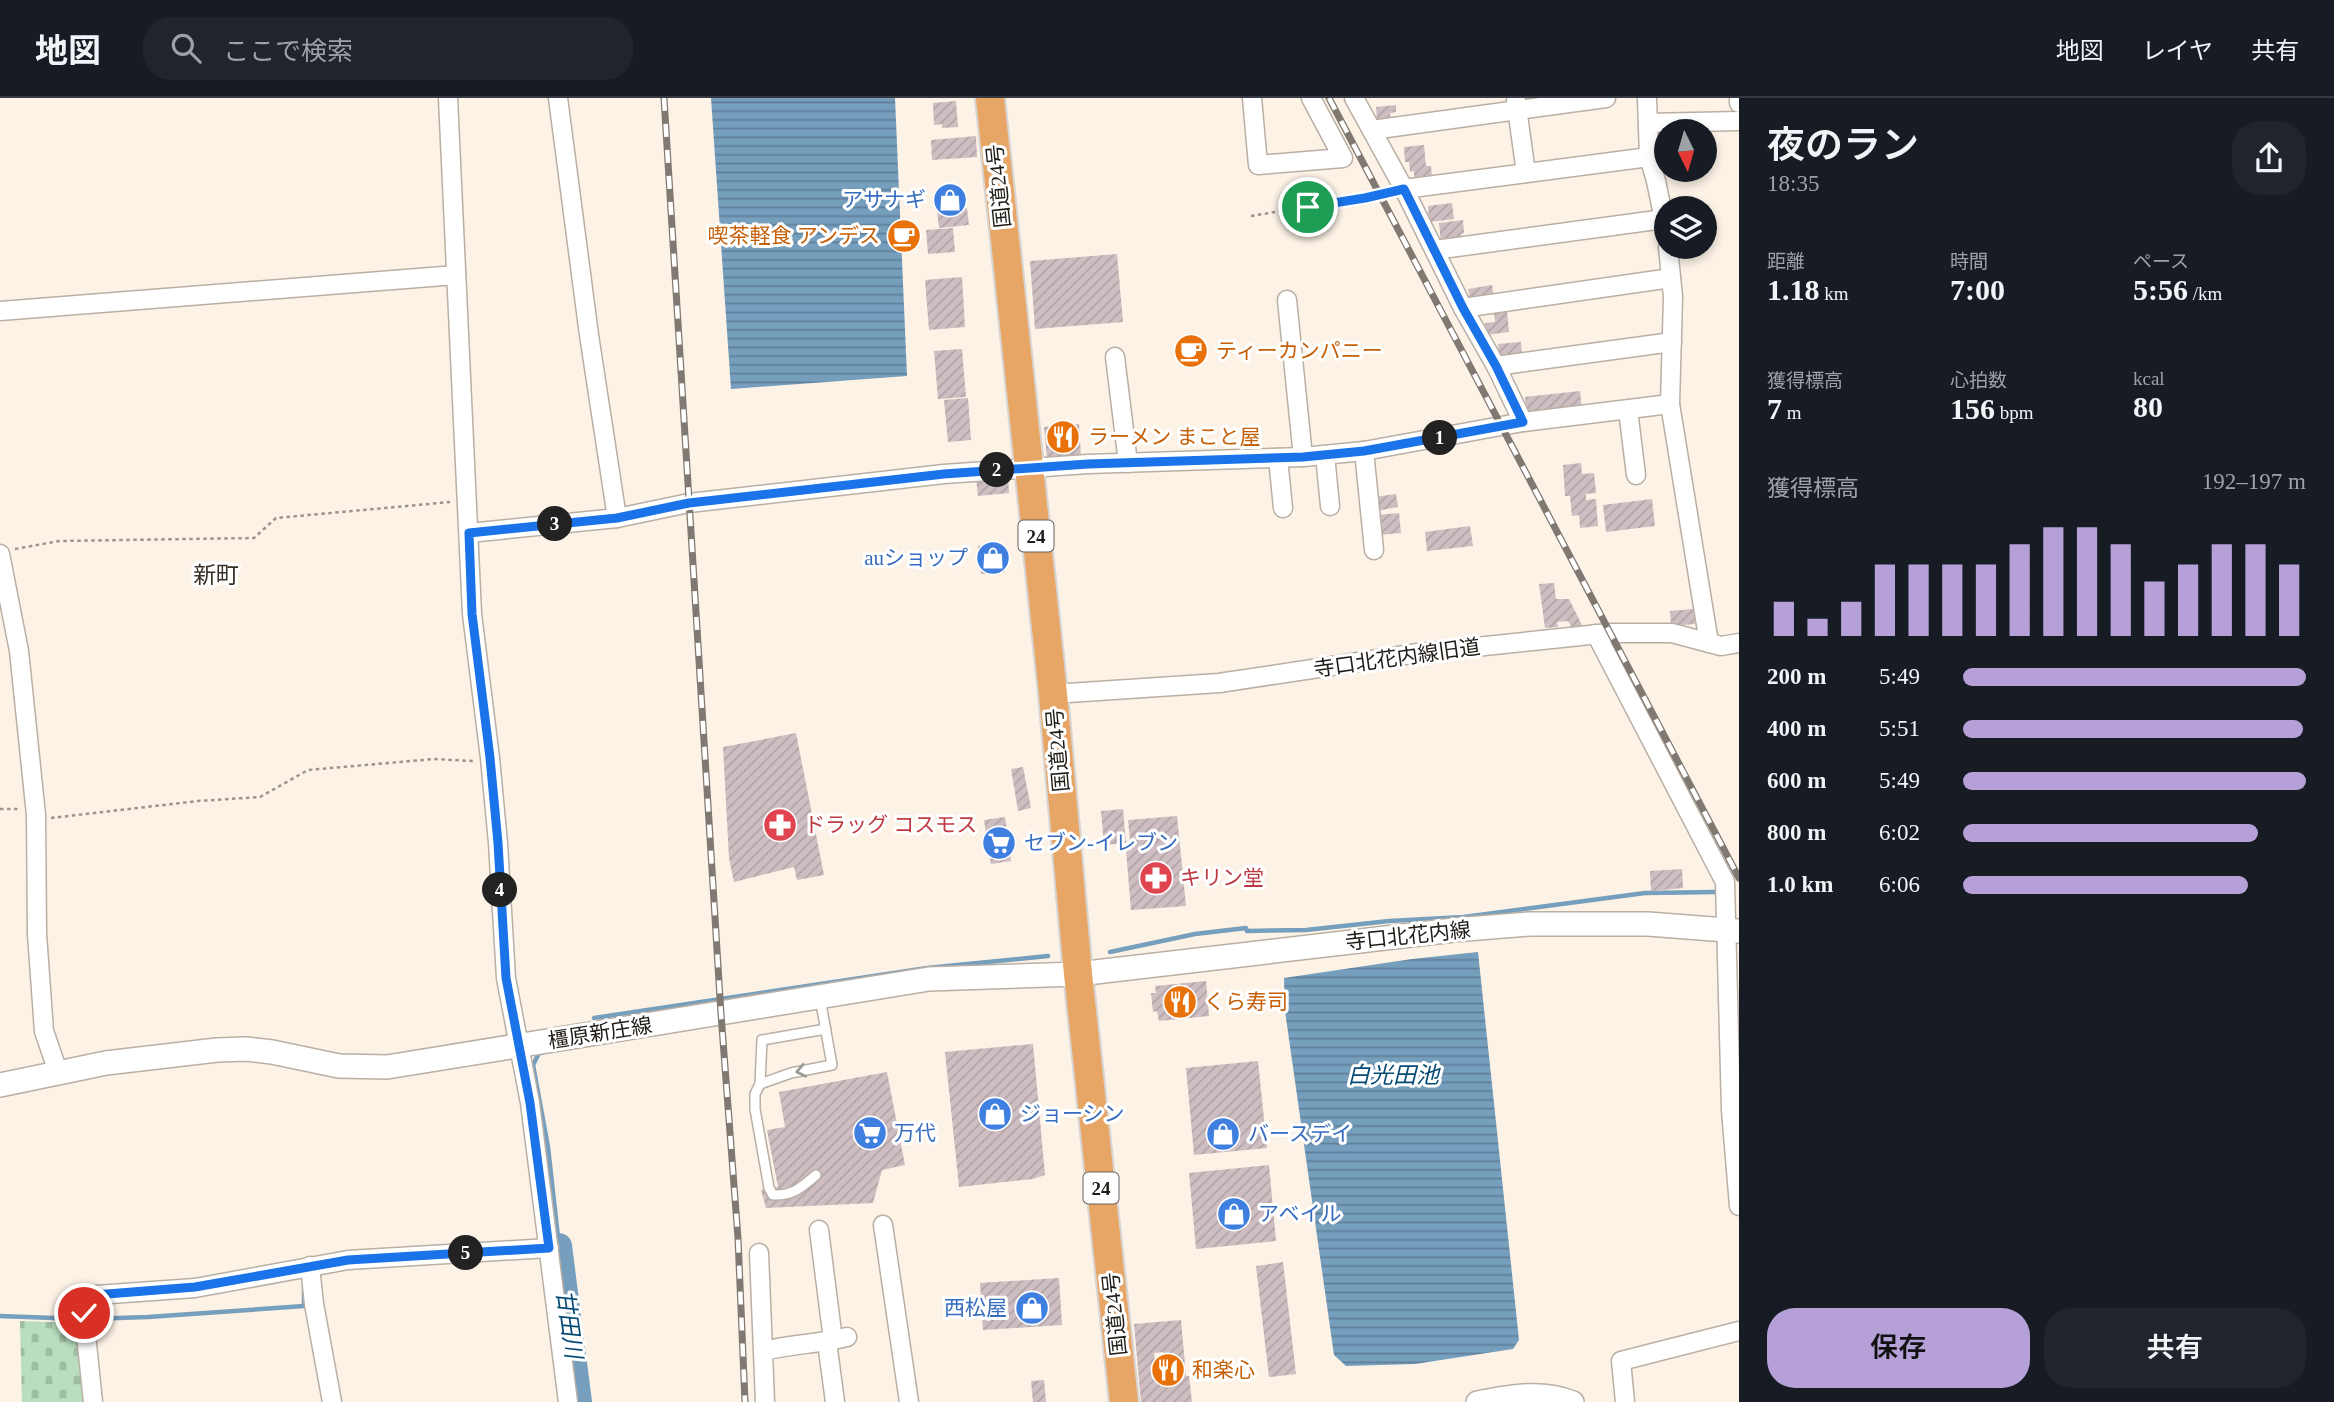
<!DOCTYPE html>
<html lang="ja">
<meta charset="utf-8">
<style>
body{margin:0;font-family:"Times New Roman","Noto Sans JP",serif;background:#20242c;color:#f1f3f6;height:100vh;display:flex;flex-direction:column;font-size:26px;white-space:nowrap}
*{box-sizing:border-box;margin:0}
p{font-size:23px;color:#9ea1a6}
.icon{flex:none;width:38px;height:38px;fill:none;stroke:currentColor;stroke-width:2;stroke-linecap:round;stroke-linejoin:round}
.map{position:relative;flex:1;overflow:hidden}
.panel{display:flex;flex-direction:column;background:#171b24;width:595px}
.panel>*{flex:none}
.needle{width:46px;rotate:175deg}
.tools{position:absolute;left:1654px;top:21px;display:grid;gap:14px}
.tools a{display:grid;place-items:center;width:63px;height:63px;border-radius:50%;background:#171b24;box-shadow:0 4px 10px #0003;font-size:35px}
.pin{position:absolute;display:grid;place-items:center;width:60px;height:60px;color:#fff;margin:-30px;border:4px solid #fff;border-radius:50%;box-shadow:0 2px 7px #0007}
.km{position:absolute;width:35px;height:35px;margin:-18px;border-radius:50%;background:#222;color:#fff;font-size:19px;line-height:35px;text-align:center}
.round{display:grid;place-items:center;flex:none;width:74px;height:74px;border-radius:28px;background:#20242c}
.headline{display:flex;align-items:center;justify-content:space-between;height:119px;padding:0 28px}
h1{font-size:38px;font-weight:600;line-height:52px}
.stats{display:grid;grid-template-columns:repeat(3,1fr);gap:10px;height:119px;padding:7px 28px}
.stats div{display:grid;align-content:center}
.stats b{font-size:30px;font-weight:600}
.stats small{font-size:19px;font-weight:400}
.stats p{font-size:19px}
.chart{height:196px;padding:14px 28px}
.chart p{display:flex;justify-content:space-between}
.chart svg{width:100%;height:126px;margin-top:7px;stroke:#b5a1d8;stroke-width:6}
.button{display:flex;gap:14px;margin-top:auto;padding:14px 28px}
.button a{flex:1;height:80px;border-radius:28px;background:#b5a1d8;color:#111;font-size:28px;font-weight:600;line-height:80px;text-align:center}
.button a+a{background:#20242c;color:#f1f3f6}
ul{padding:0 28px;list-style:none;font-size:23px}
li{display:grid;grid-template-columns:112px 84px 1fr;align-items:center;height:52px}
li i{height:18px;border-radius:9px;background:#b5a1d8}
header{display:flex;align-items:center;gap:42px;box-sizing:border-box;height:98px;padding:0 35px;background:#171b24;border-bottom:2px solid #363941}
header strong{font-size:33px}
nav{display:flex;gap:38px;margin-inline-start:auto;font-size:24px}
.search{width:490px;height:63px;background:#20242c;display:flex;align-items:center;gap:18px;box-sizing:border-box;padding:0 24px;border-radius:28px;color:#9ea1a6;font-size:26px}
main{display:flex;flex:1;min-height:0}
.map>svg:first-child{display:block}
.cemetery{fill:url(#cemetery-stones)}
.water{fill:url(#water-rules)}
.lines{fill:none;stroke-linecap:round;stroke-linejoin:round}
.stream{stroke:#769ebd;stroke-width:4.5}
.river{stroke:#769ebd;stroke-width:26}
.building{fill:url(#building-hatch);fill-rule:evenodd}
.service-casing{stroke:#b9afa4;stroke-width:12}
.minor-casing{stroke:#b9afa4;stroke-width:21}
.tertiary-casing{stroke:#b9afa4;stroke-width:24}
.secondary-casing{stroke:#b9afa4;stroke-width:26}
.trunk-casing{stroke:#d7d6d5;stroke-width:32}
.path{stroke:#9b948b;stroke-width:2.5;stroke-dasharray:3.5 3.5;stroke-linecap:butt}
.service{stroke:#fff;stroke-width:9}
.minor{stroke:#fff;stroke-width:18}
.tertiary{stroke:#fff;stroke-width:21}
.secondary{stroke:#fff;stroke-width:23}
.trunk{stroke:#e8a666;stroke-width:28}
.rail-casing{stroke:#807972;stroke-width:7}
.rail{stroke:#fff;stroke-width:4.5;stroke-dasharray:13;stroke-linecap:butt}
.oneway{stroke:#9b9997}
.route-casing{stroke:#fff;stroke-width:14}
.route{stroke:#1a73e8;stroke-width:9}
.labels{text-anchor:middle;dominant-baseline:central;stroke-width:6;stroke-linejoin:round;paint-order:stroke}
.shield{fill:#fff;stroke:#63605d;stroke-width:2}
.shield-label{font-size:19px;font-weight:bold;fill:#201c18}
.street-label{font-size:21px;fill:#201c18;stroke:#fff}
.shop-label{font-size:21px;fill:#366cbe;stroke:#fff;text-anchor:start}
.food-label{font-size:21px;fill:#c56008;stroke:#fff;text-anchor:start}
.health-label{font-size:21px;fill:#be3a42;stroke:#fff;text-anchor:start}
.neighbourhood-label{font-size:23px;fill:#372f26;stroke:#fff}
.water-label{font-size:23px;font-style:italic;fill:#044a74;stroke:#fff}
</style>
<header>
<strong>地図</strong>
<div class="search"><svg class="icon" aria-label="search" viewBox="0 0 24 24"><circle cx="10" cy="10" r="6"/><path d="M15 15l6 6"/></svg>ここで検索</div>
<nav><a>地図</a><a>レイヤ</a><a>共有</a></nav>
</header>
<main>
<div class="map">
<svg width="1739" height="1304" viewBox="0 0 1739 1304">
<defs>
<pattern id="cemetery-stones" width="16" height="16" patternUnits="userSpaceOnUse" patternTransform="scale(1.75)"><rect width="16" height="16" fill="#b8debf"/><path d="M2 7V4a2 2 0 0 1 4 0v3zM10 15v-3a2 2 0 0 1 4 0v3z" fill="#9ebea3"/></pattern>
<pattern id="water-rules" width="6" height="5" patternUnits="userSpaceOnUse" patternTransform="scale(1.75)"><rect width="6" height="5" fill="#769ebd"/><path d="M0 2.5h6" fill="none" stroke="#608099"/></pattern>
<pattern id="building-hatch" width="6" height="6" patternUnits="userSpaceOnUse" patternTransform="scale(1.75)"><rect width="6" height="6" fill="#cebec2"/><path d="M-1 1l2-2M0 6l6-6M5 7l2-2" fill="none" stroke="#b1a3a6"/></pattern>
</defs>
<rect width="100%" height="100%" fill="#fcf2e6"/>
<path class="cemetery" d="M20 1223 82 1225 89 1304H22Z"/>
<g class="water">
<path d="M711 0H895L907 278 731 291Z"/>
<path d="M1478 854 1519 1242 1513 1251 1415 1266 1346 1268 1334 1257 1285 913 1284 880 1412 861Z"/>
</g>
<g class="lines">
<g class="stream">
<path d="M1110 854 1195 836 1246 830 1247 833 1306 832 1389 823 1464 819 1645 795 1717 794"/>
<path d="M594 920 927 870 1048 858"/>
<path d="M542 955H539L533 967 548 1049 559 1148"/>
<path d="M0 1218 80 1221"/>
<path d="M88 1221 148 1219 304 1208V1188"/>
</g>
<path class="river" d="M559 1148 579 1304"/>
</g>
<g class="building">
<path d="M956 3 958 29 942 30V26L934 27 933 5Z"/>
<path d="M1396 7V14L1390 15 1391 22 1377 23 1376 9Z"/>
<path d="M976 38 977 59 932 62 931 42Z"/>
<path d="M1424 47 1426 68H1431L1432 79 1414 81V73L1410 74 1409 64H1405L1404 49Z"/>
<path d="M1452 105 1454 121 1429 124 1428 108Z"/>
<path d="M967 110 969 127 939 130 937 112Z"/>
<path d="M1463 122 1464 135 1461 136 1462 147 1441 145 1439 125Z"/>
<path d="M953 130 955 154 928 156 926 132Z"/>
<path d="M1117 156 1123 224 1035 231 1030 163Z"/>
<path d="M962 179 965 229 929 232 925 182Z"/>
<path d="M1492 187 1494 199 1470 202 1468 191Z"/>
<path d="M1507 213 1509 234 1486 237 1485 225 1495 224 1494 214Z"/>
<path d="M1521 244 1522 259 1499 262 1498 246Z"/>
<path d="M962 251 966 299 938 301 934 253Z"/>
<path d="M1580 293 1582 315H1527L1525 299Z"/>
<path d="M968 300 971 342 948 344 944 302Z"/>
<path d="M1079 326 1081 358 1047 361 1044 329Z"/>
<path d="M1581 365 1582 376 1594 375 1596 395 1586 396V402L1596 401 1598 428 1580 430 1579 417 1572 418 1570 398H1565L1563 367Z"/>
<path d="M1008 378 1009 395 978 398 976 380Z"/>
<path d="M1396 396 1398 409 1376 413 1374 399Z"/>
<path d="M1652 401 1655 428 1606 434 1603 407Z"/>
<path d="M1399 415 1401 435 1379 437 1377 417Z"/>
<path d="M1470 428 1473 448 1427 453 1425 434Z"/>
<path d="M1003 446 1005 474 981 476 978 448Z"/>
<path d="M1554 485 1556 501H1569L1585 533 1576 537 1568 523 1557 524 1558 529 1545 530 1539 486Z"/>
<path d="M1693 511 1695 526 1671 528 1670 513Z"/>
<path d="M796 635 824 777 797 782 794 769 734 784 729 760 723 649Z"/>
<path d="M1023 669 1031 710 1018 713 1011 671Z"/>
<path d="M1123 711 1126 745 1104 747 1101 713Z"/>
<path d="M1177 718 1186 808 1131 812 1126 752H1131L1128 722Z"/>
<path d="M1005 719 1011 763 991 766 984 722Z"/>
<path d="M1682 771 1683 790 1651 793 1650 773Z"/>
<path d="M1206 883 1209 918 1159 923 1157 913 1153 914 1151 895H1156L1155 888Z"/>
<path d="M1033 946 1045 1077 1033 1081 959 1089 945 954Z"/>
<path d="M1258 963 1267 1050 1194 1057 1186 970Z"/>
<path d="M887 974 905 1067 882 1072 873 1105 766 1110 761 1092 778 1089 767 1032 785 1029 779 994Z"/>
<path d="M1269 1067 1276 1143 1196 1151 1189 1075Z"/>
<path d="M1283 1164 1296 1276 1269 1279 1256 1168Z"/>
<path d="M1059 1180 1062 1227 983 1232 980 1185Z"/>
<path d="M1181 1222 1186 1278H1189L1192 1304H1141L1134 1226ZM1163 1254 1164 1264 1155 1265 1154 1255Z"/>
<path d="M1044 1282 1046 1304H1033L1031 1283Z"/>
</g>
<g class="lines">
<g class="service-casing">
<g id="service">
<path d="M820 900 832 967 791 975 760 986 762 942 826 931"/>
<path d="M760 986 755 996V1011L769 1090 773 1097C793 1098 802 1089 816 1077"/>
</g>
</g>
<g class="minor-casing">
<g id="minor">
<path d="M448 0 472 516 490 660 498 745 506 880 530 1005 568 1304"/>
<path d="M558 0 589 237 617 420"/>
<path d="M1252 0 1258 67 1343 60 1311 0"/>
<path d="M1354 0 1404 91 1463 210 1496 268 1523 324"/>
<path d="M1647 0 1649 59 1656 83 1666 131"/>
<path d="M1739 0V5"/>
<path d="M1516 3 1526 75"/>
<path d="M1648 25 1739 23"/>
<path d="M1372 32 1606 0"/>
<path d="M1404 91 1649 59"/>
<path d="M1668 149 1673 199 1670 306 1709 545"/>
<path d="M1435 152 1664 121"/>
<path d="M1287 202 1303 359"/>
<path d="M1463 210 1671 180"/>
<path d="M0 213 456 177"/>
<path d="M1115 259 1128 365"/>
<path d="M1496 268 1672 244"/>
<path d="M1628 312 1636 377"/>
<path d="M1364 353 1374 452"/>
<path d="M1325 357 1330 408"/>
<path d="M1278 360 1283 410"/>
<path d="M469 435 617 420 689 405 944 376 1088 366 1303 359 1364 353 1523 324 1670 306"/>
<path d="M0 456 19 553 36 717 37 836 44 933 58 974"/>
<path d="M1596 536 1725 784 1731 1012 1739 1108"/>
<path d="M1053 596 1219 585 1418 555 1609 535H1672L1721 548 1739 545"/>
<path d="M883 1127 909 1304"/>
<path d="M819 1132 833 1242"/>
<path d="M759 1155 765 1304"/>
<path d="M310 1168 314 1206 332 1304"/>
<path d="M827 1244 835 1304"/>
<path d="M764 1253C791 1246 819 1246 847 1239"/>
<path d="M93 1304 82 1198 195 1190 348 1162 549 1150"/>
<path d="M1625 1304 1621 1263 1739 1233"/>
</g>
</g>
<g class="tertiary-casing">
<path id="tertiary" d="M1477 1304C1510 1298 1541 1291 1573 1304"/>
</g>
<g class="secondary-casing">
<path id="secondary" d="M0 987 106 965 217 952 246 951 272 954 339 968 387 969 929 881 1078 876 1454 832 1529 826H1648L1739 833"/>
</g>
<g class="trunk-casing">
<path id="trunk" d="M990 0 1053 596 1078 876 1124 1304"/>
</g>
<g class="path">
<path d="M1251 118 1389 95"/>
<path d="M15 451 59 443 254 440 276 420 450 404"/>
<path d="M0 711H18"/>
<path d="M51 720 198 703 260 699 308 672 434 661 473 663"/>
</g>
<use href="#service" class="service"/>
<use href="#minor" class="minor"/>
<use href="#tertiary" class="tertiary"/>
<use href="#secondary" class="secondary"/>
<use href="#trunk" class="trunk"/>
<g class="rail-casing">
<g id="rail">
<path d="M664 0 721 916 738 1140 745 1304"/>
<path d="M1329 0 1739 780"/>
</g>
</g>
<use href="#rail" class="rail"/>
</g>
<defs><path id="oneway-chevron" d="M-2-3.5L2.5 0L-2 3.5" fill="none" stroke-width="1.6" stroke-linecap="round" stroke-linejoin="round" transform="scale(1.75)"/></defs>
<use class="oneway" href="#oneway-chevron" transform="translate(801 973) rotate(168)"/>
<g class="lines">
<g class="route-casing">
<path id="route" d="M84 1215 82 1198 195 1189 348 1162 549 1150 530 1005 506 880 498 745 490 660 472 516 469 435 617 420 689 405 944 376 1088 366 1303 359 1364 353 1523 324 1496 268 1463 210 1404 91 1365 100 1308 109"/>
</g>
<use href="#route" class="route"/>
</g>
<defs>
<g id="shop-disc" transform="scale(1.75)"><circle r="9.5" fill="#3f7fe0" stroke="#fff"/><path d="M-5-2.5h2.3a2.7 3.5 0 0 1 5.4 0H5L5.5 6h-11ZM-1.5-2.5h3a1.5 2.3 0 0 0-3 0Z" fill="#fff"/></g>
<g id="cafe-disc" transform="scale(1.75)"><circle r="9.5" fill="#e8710a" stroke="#fff"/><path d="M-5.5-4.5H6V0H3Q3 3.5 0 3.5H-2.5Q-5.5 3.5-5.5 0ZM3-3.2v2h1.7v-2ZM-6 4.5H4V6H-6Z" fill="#fff"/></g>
<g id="restaurant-disc" transform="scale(1.75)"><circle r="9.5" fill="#e8710a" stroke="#fff"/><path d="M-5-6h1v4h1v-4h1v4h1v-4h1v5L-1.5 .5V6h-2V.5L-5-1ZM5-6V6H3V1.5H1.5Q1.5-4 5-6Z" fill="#fff"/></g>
<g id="pharmacy-disc" transform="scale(1.75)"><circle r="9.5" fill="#e0444e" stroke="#fff"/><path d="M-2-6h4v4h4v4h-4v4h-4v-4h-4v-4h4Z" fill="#fff"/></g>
<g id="supermarket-disc" transform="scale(1.75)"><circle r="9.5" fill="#3f7fe0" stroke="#fff"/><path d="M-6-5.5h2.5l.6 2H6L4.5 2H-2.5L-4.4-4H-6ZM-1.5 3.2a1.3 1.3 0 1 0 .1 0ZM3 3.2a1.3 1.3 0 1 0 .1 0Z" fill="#fff"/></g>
</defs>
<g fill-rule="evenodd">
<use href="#shop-disc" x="950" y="102"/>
<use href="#cafe-disc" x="904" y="138"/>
<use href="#cafe-disc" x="1191" y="253"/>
<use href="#restaurant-disc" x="1063" y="339"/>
<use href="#shop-disc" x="993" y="460"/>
<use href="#pharmacy-disc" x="780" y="727"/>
<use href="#supermarket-disc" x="999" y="745"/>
<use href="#pharmacy-disc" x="1156" y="780"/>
<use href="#restaurant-disc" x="1180" y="904"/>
<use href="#shop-disc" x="995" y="1016"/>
<use href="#supermarket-disc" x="870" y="1035"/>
<use href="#shop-disc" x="1223" y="1036"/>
<use href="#shop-disc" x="1234" y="1116"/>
<use href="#shop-disc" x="1032" y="1210"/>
<use href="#restaurant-disc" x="1168" y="1272"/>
</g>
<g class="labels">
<g class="shield">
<rect x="1018.5" y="422.5" width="35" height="31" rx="5"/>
<rect x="1083.5" y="1074.5" width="35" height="31" rx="5"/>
</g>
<g class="shield-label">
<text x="1036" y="438">24</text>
<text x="1101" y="1090">24</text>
</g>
<g class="street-label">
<text transform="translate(999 88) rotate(-96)">国道24号</text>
<text transform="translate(1397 560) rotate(-8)">寺口北花内線旧道</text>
<text transform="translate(1058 652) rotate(-95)">国道24号</text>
<text transform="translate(1408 838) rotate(-6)">寺口北花内線</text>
<text transform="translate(600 935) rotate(-9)">橿原新庄線</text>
<text transform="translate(1115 1216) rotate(-96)">国道24号</text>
</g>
<g class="shop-label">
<text x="926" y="102" text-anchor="end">アサナギ</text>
<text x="968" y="460" text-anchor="end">auショップ</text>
<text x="1024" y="745">セブン-イレブン</text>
<text x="1020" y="1016">ジョーシン</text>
<text x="894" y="1035">万代</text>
<text x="1248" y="1036">バースデイ</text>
<text x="1258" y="1116">アベイル</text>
<text x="1007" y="1210" text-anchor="end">西松屋</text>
</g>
<g class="food-label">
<text x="880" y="138" text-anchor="end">喫茶軽食 アンデス</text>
<text x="1216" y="253">ティーカンパニー</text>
<text x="1088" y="339">ラーメン まこと屋</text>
<text x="1204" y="904">くら寿司</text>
<text x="1192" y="1272">和楽心</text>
</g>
<g class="health-label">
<text x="804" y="727">ドラッグ コスモス</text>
<text x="1180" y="780">キリン堂</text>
</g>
<g class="neighbourhood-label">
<text x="216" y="477">新町</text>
</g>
<g class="water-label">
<text x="1393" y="977">白光田池</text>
<text transform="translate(569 1226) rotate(82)">甘田川</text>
</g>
</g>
</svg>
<div class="tools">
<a><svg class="needle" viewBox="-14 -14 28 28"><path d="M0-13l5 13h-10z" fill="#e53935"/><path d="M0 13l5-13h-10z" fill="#9ea1a6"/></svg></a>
<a><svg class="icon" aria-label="layers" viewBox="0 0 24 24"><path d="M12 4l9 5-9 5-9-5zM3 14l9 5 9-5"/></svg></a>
</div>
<div class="pin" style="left:1308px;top:109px;background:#1e9e55"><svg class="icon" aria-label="arrive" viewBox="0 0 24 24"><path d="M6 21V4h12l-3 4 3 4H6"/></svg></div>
<div class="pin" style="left:84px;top:1215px;background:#d93025"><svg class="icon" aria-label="check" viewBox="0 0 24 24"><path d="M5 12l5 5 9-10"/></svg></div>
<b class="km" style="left:1440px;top:340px">1</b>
<b class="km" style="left:997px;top:372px">2</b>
<b class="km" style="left:555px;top:426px">3</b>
<b class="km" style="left:500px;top:792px">4</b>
<b class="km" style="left:466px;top:1155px">5</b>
</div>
<section class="panel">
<div class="headline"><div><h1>夜のラン</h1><p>18:35</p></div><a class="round"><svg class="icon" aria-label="share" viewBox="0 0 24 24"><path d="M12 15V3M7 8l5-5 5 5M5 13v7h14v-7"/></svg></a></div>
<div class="stats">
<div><p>距離</p><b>1.18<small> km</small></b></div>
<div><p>時間</p><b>7:00</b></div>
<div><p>ペース</p><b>5:56<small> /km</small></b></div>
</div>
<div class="stats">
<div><p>獲得標高</p><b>7<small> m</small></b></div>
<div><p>心拍数</p><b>156<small> bpm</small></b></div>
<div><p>kcal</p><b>80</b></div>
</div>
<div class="chart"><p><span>獲得標高</span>192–197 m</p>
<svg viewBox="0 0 160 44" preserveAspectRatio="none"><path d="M5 44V32M15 44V38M25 44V32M35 44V19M45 44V19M55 44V19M65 44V19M75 44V12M85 44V6M95 44V6M105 44V12M115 44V25M125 44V19M135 44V12M145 44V12M155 44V19"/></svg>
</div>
<ul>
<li><b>200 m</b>5:49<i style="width:100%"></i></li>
<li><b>400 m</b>5:51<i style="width:99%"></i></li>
<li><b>600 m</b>5:49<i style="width:100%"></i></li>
<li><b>800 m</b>6:02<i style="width:86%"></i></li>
<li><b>1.0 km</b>6:06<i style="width:83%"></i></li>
</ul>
<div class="button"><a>保存</a><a>共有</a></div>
</section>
</main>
